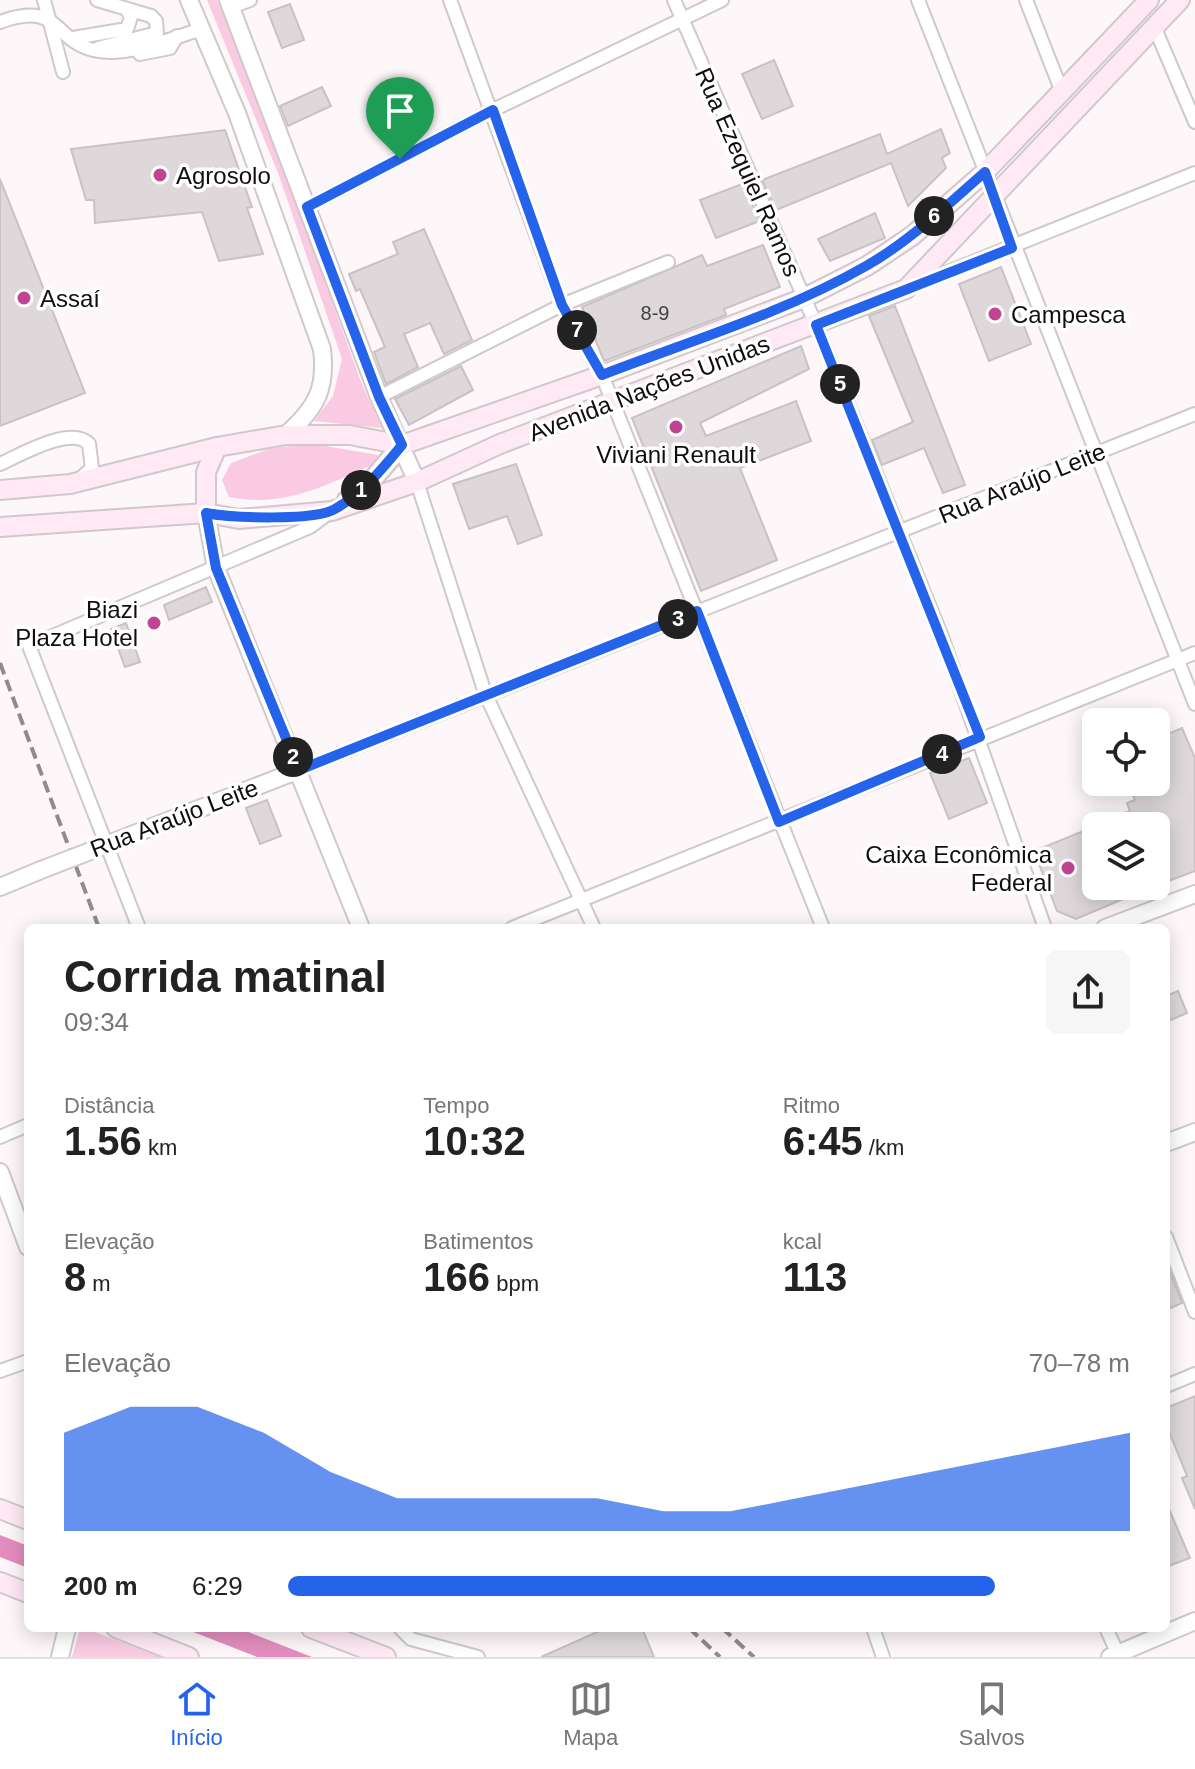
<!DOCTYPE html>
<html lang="pt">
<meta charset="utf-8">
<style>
body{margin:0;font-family:Arial,sans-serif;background:#f6f6f6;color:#222;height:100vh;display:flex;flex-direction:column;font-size:30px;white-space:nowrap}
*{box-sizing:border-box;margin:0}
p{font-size:26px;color:#767676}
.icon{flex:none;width:44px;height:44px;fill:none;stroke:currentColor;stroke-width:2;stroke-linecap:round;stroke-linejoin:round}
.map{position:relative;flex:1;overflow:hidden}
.side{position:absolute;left:24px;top:924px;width:1146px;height:708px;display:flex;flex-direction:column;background:#fff;border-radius:12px;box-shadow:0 4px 20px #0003}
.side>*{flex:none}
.fabs{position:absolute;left:1082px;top:708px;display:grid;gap:16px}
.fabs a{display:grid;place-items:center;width:88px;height:88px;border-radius:12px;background:#fff;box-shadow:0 4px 20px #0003;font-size:40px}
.pin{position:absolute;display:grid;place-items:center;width:68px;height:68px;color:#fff;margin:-82px -34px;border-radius:50% 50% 50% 0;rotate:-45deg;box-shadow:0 0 8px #0007}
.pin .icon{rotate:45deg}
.km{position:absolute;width:40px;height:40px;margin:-20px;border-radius:50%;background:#222;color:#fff;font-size:22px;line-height:40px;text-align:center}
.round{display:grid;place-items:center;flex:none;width:84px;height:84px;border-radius:12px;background:#f6f6f6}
.headline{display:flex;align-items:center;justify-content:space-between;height:136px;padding:0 40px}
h1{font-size:44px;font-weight:600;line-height:60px}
.figures{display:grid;grid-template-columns:repeat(3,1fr);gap:12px;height:136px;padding:8px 40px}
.figures div{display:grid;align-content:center}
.figures b{font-size:40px;font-weight:600}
.figures small{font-size:22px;font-weight:400}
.figures p{font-size:22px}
.chart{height:224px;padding:16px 40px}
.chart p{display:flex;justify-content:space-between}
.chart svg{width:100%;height:144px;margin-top:8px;fill:#2563eb;opacity:.7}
ul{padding:0 40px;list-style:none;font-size:26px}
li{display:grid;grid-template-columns:128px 96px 1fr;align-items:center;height:60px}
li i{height:20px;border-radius:10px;background:#2563eb}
.tab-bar{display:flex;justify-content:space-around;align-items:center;height:112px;border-top:2px solid #e0e0e0;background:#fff;font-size:22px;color:#767676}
.tab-bar a{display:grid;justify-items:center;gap:4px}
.tab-bar .current{color:#2563eb}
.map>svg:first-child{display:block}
.green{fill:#facae3}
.water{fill:#e38dbe}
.building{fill:#ded8db;stroke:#c7c2c5;stroke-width:2}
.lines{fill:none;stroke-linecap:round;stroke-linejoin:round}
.minor-casing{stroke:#cfc9cc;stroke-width:16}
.tertiary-casing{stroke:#cfc9cc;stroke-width:20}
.secondary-casing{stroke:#cfc9cc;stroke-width:22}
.minor{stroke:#fff;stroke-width:12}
.tertiary{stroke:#fff;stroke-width:16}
.secondary{stroke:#ffe9f5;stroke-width:18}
.rail{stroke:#8f8b8d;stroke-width:4;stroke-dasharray:12 6;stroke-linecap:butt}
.tertiary-bridge-casing{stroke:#cfc9cc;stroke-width:20;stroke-linecap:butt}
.tertiary-bridge{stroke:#fff;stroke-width:16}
.route-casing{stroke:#fff;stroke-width:16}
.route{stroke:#2563eb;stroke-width:10}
.poi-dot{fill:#c14492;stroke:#fff;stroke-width:3}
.labels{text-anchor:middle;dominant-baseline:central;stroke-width:7;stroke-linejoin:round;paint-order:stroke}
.number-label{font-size:20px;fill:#434041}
.street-label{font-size:24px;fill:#0f0d0e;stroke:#fff}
.poi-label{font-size:24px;fill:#0f0d0e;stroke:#fff;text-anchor:start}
</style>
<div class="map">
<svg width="1195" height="1657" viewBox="0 0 1195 1657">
<rect width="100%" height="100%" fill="#fdf7fa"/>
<g class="green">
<path d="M207 0H217L267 122 361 382 382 428 314 421 333 396 342 359 278 173Z"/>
<path d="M314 444 378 455 375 464C323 486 286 508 229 497L222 480 231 463 271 448Z"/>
<path d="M80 1628H84L160 1657H72Z"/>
</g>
<g class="water">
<path d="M0 1535 28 1546V1568L0 1557Z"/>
<path d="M183 1628H238L312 1657H257Z"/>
</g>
<g class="building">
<path d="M290 4 304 40 282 48 268 12Z"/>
<path d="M774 60 793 106 762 119 742 74Z"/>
<path d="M322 87 331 106 288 126 280 106Z"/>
<path d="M941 129 950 153 942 158 946 168 908 206 891 163 776 210 762 180 880 134 887 154Z"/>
<path d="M225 130 252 207 247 208 263 254 219 261 202 212 95 223 94 200H86L71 149Z"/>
<path d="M0 179 85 393 0 426Z"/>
<path d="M742 184 759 217 757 222 716 238 700 200Z"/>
<path d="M875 213 885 238 830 261 818 239Z"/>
<path d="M424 229 472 340 444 354 430 323 404 334 418 367 386 384 374 352 385 347 360 289 356 291 349 274 398 254 393 242Z"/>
<path d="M763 245 780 287 724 309 726 315 604 361 582 307 702 255 707 266Z"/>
<path d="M1001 267 1031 344 989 361 959 284Z"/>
<path d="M895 306 965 485 943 493 924 448 882 465 872 440 913 422 869 316Z"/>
<path d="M801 346 809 369 700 423 706 436 796 401 811 441 740 468 777 560 701 591 632 418Z"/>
<path d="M461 366 473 390 409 425 395 399Z"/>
<path d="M516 464 542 535 518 544 507 516 469 529 453 484Z"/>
<path d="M206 587 212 602 169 620 164 605Z"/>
<path d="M126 623 140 662 125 667 111 629Z"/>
<path d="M1182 728 1195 758V871L1166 882 1156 857V826H1094L1130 811 1127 803 1135 800 1127 782H1156V739Z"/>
<path d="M969 758 987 803 949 819 930 773Z"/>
<path d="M267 800 281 836 260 844 246 808Z"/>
<path d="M1096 826V886H1154L1076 919 1057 911 1034 851Z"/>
<path d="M1178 991 1187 1013 1166 1022V996Z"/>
<path d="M1166 1262 1182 1303 1166 1310Z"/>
<path d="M1195 1396V1509L1182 1478 1187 1476 1166 1424V1408Z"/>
<path d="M1166 1502 1190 1558 1166 1567Z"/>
<path d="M606 1628H642L654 1657H541Z"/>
</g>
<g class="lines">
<g class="minor-casing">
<g id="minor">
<path d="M44 0 63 72"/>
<path d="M97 0 151 16 156 21 157 33 98 48"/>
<path d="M450 0 562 305 602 375 823 928"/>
<path d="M674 0 816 325 942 637 1045 928"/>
<path d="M918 0 1195 704"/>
<path d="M1026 0 1062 92"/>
<path d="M231 7 250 0"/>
<path d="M0 22C60 0 53 40 93 50 125 58 171 39 201 29"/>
<path d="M1154 26 1195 122"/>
<path d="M73 38 127 29 131 17 127 10"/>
<path d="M140 54 170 48 177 36"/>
<path d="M307 207 493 110 722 0"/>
<path d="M913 286 1195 173"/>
<path d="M379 397 562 305 668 262"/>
<path d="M0 464C20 455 71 425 89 444L92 468 81 478"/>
<path d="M417 482 485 693 594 928"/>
<path d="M299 770 1195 414"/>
<path d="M139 928 29 646 310 527 329 513"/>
<path d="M512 928 1195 653"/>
<path d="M0 1137 28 1125"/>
<path d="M1166 1237 1195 1312"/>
<path d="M0 1371 28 1361"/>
<path d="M1166 1386 1195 1374"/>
<path d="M400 1628 411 1639 478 1657"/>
<path d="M873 1628 883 1657"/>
<path d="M1106 1628 1118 1654"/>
</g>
</g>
<g class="tertiary-casing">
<g id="tertiary">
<path d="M189 0 237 113 322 349C327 389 316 408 286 435"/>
<path d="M228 0 379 397 417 482"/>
<path d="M206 513 216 568 361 928"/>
<path d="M80 855 299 770"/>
<path d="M0 887 41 870"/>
<path d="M1105 928 1195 894"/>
<path d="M1166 1143 1195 1132"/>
<path d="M0 1172 28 1247"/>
<path d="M60 1657 67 1628"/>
<path d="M1110 1657 1195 1621"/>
</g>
</g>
<g class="secondary-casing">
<g id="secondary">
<path d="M0 490 70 484 217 447 286 435H350L402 445 602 375 804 298 867 266 912 236 985 172 1149 0"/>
<path d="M347 500 367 486 402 445"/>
<path d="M206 513V472L217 447"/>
<path d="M0 527 206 513 239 519 332 511 417 482 500 444 906 289 1180 0"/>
<path d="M0 1509 28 1520"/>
<path d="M0 1582 28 1593"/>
<path d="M116 1628 189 1657"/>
<path d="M311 1628 386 1657"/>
</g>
</g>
<use href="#minor" class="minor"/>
<use href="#tertiary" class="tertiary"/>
<use href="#secondary" class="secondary"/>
<g class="rail">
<path d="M0 663 99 928"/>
<path d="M689 1628 720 1657"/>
<path d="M722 1628 754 1657"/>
</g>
<g class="tertiary-bridge-casing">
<path id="tertiary-bridge" d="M41 870 80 855"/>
</g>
<use href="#tertiary-bridge" class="tertiary-bridge"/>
</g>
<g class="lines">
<g class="route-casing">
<path id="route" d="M493 110 562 305 602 375C690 341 784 313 866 266 910 241 947 205 985 172L1012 248 816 325 980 737 779 822 697 611 299 770 216 568 206 513C231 518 315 521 335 509 363 493 382 469 402 445L379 397 307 207Z"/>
</g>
<use href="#route" class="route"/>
</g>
<g class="poi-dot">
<circle cx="160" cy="175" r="8"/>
<circle cx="24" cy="298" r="8"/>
<circle cx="995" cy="314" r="8"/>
<circle cx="676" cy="427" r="8"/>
<circle cx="154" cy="623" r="8"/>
<circle cx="1068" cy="868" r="8"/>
</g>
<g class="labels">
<g class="number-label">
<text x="655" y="313">8-9</text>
</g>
<g class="street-label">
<text transform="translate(748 172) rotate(66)">Rua Ezequiel Ramos</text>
<text transform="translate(649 388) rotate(-21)">Avenida Nações Unidas</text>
<text transform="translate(1022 483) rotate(-22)">Rua Araújo Leite</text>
<text transform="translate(174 818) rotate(-21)">Rua Araújo Leite</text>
</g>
<g class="poi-label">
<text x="176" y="175">Agrosolo</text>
<text x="40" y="298">Assaí</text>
<text x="1011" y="314">Campesca</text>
<text x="676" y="454" text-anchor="middle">Viviani Renault</text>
<text x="138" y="609" text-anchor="end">Biazi<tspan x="138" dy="28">Plaza Hotel</tspan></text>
<text x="1052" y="854" text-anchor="end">Caixa Econômica<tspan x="1052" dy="28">Federal</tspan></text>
</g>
</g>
</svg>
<div class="fabs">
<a><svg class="icon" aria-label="locate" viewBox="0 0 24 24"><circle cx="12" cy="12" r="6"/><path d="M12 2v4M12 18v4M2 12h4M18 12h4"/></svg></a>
<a><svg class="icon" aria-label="layers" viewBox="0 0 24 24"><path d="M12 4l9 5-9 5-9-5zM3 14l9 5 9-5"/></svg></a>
</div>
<div class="pin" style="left:400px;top:159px;background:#1e9e55"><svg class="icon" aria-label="arrive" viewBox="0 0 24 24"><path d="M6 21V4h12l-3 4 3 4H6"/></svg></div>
<b class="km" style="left:361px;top:490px">1</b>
<b class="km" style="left:293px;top:757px">2</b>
<b class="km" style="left:678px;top:619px">3</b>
<b class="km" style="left:942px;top:754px">4</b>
<b class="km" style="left:840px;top:384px">5</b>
<b class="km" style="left:934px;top:216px">6</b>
<b class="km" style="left:577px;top:330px">7</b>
<section class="side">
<div class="headline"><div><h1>Corrida matinal</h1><p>09:34</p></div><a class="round"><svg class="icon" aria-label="share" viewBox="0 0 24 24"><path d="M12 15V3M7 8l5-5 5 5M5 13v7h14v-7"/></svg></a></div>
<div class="figures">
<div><p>Distância</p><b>1.56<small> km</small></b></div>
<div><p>Tempo</p><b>10:32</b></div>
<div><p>Ritmo</p><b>6:45<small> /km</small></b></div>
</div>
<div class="figures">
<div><p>Elevação</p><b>8<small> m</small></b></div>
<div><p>Batimentos</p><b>166<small> bpm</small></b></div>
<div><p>kcal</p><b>113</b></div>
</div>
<div class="chart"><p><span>Elevação</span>70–78 m</p>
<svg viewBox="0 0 160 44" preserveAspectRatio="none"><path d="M0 44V14L10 6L20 6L30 14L40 26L50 34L60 34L70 34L80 34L90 38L100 38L110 34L120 30L130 26L140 22L150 18L160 14V44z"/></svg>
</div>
<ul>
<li><b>200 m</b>6:29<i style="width:84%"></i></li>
</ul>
</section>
</div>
<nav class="tab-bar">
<a class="current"><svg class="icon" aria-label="home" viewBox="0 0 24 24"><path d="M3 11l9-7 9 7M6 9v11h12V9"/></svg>Início</a>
<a><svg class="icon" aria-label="map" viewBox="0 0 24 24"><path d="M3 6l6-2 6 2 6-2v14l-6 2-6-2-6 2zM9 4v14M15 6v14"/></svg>Mapa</a>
<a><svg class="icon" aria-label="saved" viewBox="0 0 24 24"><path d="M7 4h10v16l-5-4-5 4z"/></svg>Salvos</a>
</nav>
